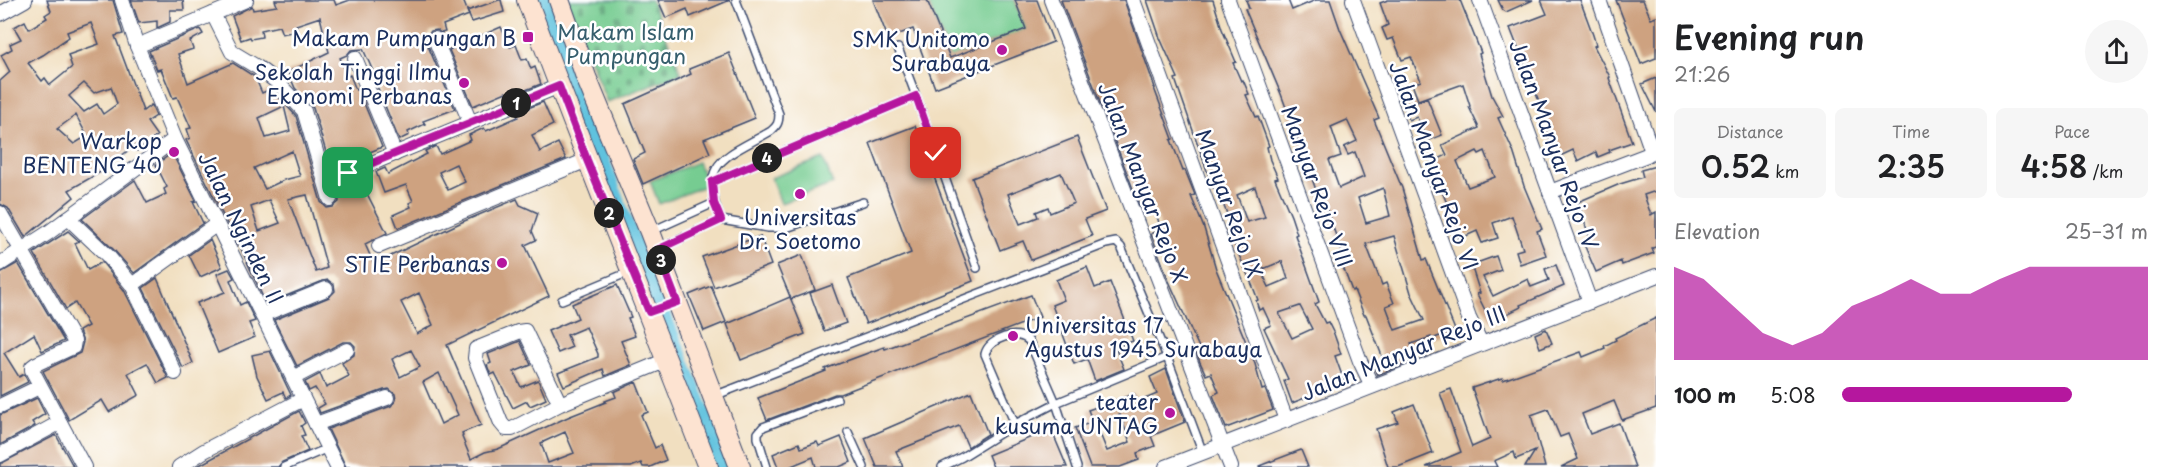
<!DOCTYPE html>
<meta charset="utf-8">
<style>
body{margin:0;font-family:"Playpen Sans",sans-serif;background:#f6f6f6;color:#202124;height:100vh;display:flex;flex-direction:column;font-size:22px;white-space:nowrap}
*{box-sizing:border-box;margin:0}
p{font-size:20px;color:#757577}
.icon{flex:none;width:33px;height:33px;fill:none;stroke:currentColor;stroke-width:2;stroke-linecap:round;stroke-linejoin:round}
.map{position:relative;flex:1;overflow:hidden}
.drawer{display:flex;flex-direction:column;background:#fff;width:510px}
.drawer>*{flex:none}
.pin{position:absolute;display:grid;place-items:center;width:51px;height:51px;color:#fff;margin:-26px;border-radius:12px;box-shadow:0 3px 9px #0006}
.km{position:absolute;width:30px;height:30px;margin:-15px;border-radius:50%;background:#222;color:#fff;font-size:16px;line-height:30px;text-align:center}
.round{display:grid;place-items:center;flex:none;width:63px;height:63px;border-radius:32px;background:#f6f6f6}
.headline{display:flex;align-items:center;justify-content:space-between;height:102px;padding:0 18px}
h1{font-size:33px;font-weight:600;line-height:45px}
.figures{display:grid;grid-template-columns:repeat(3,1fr);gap:9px;height:102px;padding:6px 18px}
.figures div{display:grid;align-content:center;border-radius:9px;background:#f6f6f6;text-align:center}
.figures b{font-size:30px;font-weight:600}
.figures small{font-size:16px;font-weight:400}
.figures p{font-size:16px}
.chart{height:168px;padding:12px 18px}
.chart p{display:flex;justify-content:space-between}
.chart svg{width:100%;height:108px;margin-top:6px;fill:#b5179e;opacity:.7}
ul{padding:0 18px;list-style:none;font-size:20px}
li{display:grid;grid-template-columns:96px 72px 1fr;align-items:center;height:45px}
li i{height:15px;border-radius:8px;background:#b5179e}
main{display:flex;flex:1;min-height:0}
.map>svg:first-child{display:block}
.green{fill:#76cc91;stroke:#487e78;stroke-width:1.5}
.cemetery{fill:url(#cemetery-stones);stroke:#487e78;stroke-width:1.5}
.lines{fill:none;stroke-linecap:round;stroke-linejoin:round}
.river{stroke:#60c2de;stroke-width:22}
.building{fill:#cea280;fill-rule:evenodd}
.lane-casing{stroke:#3b496d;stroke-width:10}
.street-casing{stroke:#3b496d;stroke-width:16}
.secondary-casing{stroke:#3b496d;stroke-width:22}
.lane{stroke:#fff;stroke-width:7}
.street{stroke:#fff;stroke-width:14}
.secondary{stroke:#fde3d1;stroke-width:20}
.route-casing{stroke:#fff;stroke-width:12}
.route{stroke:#b5179e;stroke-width:8}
.poi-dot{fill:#b5179e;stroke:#fff;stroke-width:2}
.labels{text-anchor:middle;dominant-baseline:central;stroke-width:5;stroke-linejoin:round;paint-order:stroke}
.park-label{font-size:21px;fill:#365e6d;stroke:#fff}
.poi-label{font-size:21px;fill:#1b2f5e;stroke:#fff;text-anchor:end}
.street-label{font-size:21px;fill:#1b2f5e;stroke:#fff}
</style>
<main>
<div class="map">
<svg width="1656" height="467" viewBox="0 0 1656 467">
<defs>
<pattern id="cemetery-stones" width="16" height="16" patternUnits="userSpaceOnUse" patternTransform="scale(1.5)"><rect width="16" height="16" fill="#76cc91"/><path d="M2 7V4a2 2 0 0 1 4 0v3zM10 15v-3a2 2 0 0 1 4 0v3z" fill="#60a67a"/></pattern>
</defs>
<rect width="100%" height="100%" fill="#fff"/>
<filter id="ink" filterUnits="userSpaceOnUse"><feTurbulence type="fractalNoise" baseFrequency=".0167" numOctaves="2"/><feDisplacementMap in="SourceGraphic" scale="12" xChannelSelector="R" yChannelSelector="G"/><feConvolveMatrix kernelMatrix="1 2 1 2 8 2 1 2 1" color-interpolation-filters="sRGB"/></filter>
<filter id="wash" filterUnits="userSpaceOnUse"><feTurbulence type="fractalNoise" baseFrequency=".008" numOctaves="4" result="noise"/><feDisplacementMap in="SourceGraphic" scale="24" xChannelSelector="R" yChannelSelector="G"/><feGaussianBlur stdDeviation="1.35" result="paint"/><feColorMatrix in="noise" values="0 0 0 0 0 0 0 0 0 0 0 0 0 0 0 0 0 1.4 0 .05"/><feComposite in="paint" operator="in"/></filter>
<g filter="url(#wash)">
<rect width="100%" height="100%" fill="#f1dfc0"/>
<g class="green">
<path d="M927 0H1015L1026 29 950 58Z"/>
<path d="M823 158 833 184 781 203 771 178Z"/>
<path d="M698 162 707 185 659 204 650 181Z"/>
</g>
<path class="cemetery" d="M566 0H651L681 73 607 102Z"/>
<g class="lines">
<path class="river" d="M541 0 616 207 722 467"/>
</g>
<g id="blocks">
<g class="building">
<path d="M47 0H113L123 34 115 36 143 111 151 105 156 116 147 122 157 136 137 151 134 146 112 163 113 165 69 190 74 197 25 237 8 208 0 204V81L10 72 1 55 12 49 10 44 21 39 14 27 25 21 29 29 47 18 45 15 51 11ZM91 23 99 44 68 55 72 67 50 85 45 78 42 81 28 63 43 55 69 37 67 32ZM84 83 94 93 111 87 117 104 103 114 97 104 84 112 69 96ZM76 115 87 136 74 144 57 129Z"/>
<path d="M131 0H183L184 10H170V22L157 28V21L139 23Z"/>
<path d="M275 0H334L336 5 350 0H463L469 15 443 25 445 32 441 33 437 30 431 31 425 39 455 109 423 121 425 124 408 132 409 135 399 140 375 81 377 80 363 49 351 50 347 55 340 58 348 76 350 75 356 90 358 89 382 147 341 164 339 172 345 184 359 178 387 233 365 244 373 262 375 261 376 263 462 222 517 199 520 205 538 213 532 231 536 240 525 245 549 296 447 345 481 425 462 433 463 436 462 437 471 459 485 452 498 449 568 417 606 402 605 401 616 397 614 392 636 382 648 412 641 415 655 448 660 445 666 460 650 467H643L641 463 631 467H346L328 429 391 406 396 400 395 394 389 389 384 390 320 413 318 408 325 404 315 388 309 391 305 382 320 374 326 388 349 376 342 363 354 355 355 346 351 342H343L297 366 274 320 329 297 335 291 334 285 328 280 323 281 266 304 239 244H237L186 140 190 138 187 129 191 128 177 97 173 98 161 69 157 70 149 51 200 29 203 34 190 41 193 49 178 54 188 83 233 63 255 77 262 93 271 89 296 116 321 202 327 208 333 207 339 202V196L313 108 295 88 288 72 329 52 320 17 296 25 297 31 282 34 279 26 261 30 262 37 251 39 250 37 241 40 232 16 252 6 253 10 277 6ZM284 106 290 131 266 138 259 118ZM292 151 300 176 284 180 265 189 254 168ZM307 195 327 268 316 272 288 199ZM269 200 280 223 259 231 251 207ZM419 293 433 325 417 334 401 302ZM411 350 420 367 400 377 392 359ZM439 373 458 415 441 424 423 382ZM565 432 574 453 548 463 541 443Z"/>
<path d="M499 0H501L504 12 472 22 467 11Z"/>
<path d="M658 0H730L690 17 687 9 666 18Z"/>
<path d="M873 0H927L950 58 1026 29 1015 0H1037L1053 42 935 88 913 29 888 38Z"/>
<path d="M1061 0H1124L1155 88H1154L1173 139 1171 140 1176 153 1183 171 1185 170 1195 195 1191 196 1204 228 1216 269 1255 364 1262 390 1265 389 1273 410 1226 428 1213 395 1219 392 1211 373 1206 375 1200 362 1197 354 1201 352 1169 281 1151 234 1161 229 1155 210 1143 215Z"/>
<path d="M1147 0H1213L1222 29 1236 62 1233 63 1241 81 1243 80 1249 94 1246 95 1256 117 1258 116 1269 146 1267 147 1270 160 1278 178 1275 179 1291 216 1297 234 1295 235 1319 302 1315 304 1325 323 1328 322 1334 334 1341 354 1335 356 1344 381 1314 392 1315 394 1292 403 1284 381 1288 379 1264 328 1271 325 1263 308 1259 310 1256 301 1258 300 1253 287 1235 246 1237 245 1228 216 1216 187 1213 188 1175 79 1178 78 1160 38ZM1255 187 1265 217 1247 222 1237 195ZM1282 261 1288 279 1269 287 1261 270ZM1300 306 1312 329 1292 338 1279 313Z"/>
<path d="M1246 0H1288L1292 10 1316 0H1330L1340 29 1379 118 1374 120 1402 188 1423 260 1426 259 1455 330 1432 339 1431 337 1411 344 1416 360 1377 375 1373 365 1384 361 1366 315H1364L1354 290 1352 291 1340 259 1344 258 1326 208 1323 209 1281 94 1245 9 1249 8ZM1347 120 1357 141 1344 147 1348 155 1355 152 1364 177 1339 188 1329 160 1341 156 1331 127ZM1383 188 1390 216 1366 223 1358 198ZM1394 236 1411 293 1424 320 1395 330 1386 306 1394 303 1386 283 1382 285 1366 244Z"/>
<path d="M1388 0H1460L1481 53 1479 54 1492 96 1503 116 1498 118 1513 151 1524 186 1542 229 1537 231 1546 255 1520 264 1516 251 1523 249 1512 216 1493 223 1498 238 1482 243 1477 231 1459 239 1452 224 1455 223 1439 184 1440 183 1430 163 1447 155 1442 145 1479 128 1469 107 1470 106 1463 84 1418 100 1412 84 1421 81 1411 57 1402 60 1393 38 1387 40 1382 28 1388 25 1380 3ZM1477 151 1479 154 1485 151 1495 177 1468 187 1457 161Z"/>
<path d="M1498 0H1533L1506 12 1503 10Z"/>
<path d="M1541 0H1580L1593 35 1596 45 1594 46 1610 77 1609 78 1632 142 1609 150 1610 152 1598 157 1596 152 1578 161 1573 150 1558 157 1546 131 1550 129 1510 28 1547 14Z"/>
<path d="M1616 0H1643L1651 19 1656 17V58L1641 64Z"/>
<path d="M501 27 510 47 516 45 522 60 527 59 531 69 535 67 541 84 508 97 506 92 473 106 449 50Z"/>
<path d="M729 53 755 118 704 139 710 153 643 184 633 159 645 153 625 104 691 74 689 69Z"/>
<path d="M1656 78V112L1642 84Z"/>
<path d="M1427 98 1442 135 1427 141 1417 117 1409 120 1404 107Z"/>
<path d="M543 102 553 125 532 135 540 152 558 143 566 159 398 228 393 215 411 207 409 203 413 201 406 185 384 193 376 172 385 168 388 174 427 154 425 151 436 146 440 154 471 140 469 135 484 128 486 131 518 117 516 113ZM456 164 465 182 448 190 439 172Z"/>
<path d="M915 126 973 281 866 324 848 278 911 253 870 143Z"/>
<path d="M1077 137 1106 211 1085 219 1092 236 1031 260 1023 241 1000 250 972 178ZM1061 173 1074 203 1050 213 1048 207 1036 212 1038 217 1020 224 1008 194Z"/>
<path d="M172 153 196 201 193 202 203 223 134 273 114 250 82 219 135 180 147 203 166 194 164 189 167 187 156 165Z"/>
<path d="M1656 166V191L1644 195 1651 215 1656 212V247L1652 248 1654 253 1622 265 1621 261 1596 272 1583 242 1590 239 1578 202 1620 184 1643 177 1641 170Z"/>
<path d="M68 231 79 241 75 243 88 270 102 262 124 290 168 378 158 383 147 363 128 373 139 395 109 412 102 400 69 420 43 371 80 353 83 342 79 331 88 326 75 303 66 309 34 253Z"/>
<path d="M760 236 771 265 714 287 702 257Z"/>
<path d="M210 240 222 267 200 277 189 255Z"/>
<path d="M802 255 815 290 791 299 777 265Z"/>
<path d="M1496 256 1501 270 1483 277 1493 296 1528 279 1531 287 1549 280 1545 269 1556 265 1564 286 1520 305 1521 307 1491 322 1477 294 1480 293 1471 265Z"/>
<path d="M18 263 64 341 42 351 34 334 4 353 19 377 24 374 28 382 0 396V273Z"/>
<path d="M1087 267 1095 288 1110 282 1133 341 1115 347 1124 369 1095 381 1087 359 1074 364 1052 305 1064 300 1056 280Z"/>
<path d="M229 269 234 278 230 280 240 305 246 302 255 321 249 323 255 337 218 353 197 303 225 292 217 274Z"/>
<path d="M157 278 193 363 183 368 143 288Z"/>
<path d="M617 285 631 317 628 318 635 336 621 341 631 365 605 376 603 369 564 386 558 373 598 357V354L586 327 567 335 572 347 558 353 548 331 578 318 572 304Z"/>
<path d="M832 285 846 323 824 331 810 293Z"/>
<path d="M711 286 726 322 704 331 689 295Z"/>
<path d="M1031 295 1040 317 840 394H835L767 420 758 398 826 371 825 369 884 347 885 349Z"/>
<path d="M790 297 805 334 741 360 727 324Z"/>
<path d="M1656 318V408L1622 420 1614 401 1582 414 1590 434 1619 423 1635 467H1561L1578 459 1568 434 1560 437 1548 409 1531 415 1545 467H1525L1535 451 1516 459 1514 452 1494 461 1497 467H1426L1461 452 1440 393 1451 389 1472 447 1490 439 1472 388 1502 378 1503 380 1581 352 1583 357 1605 348 1604 346 1616 340 1615 338Z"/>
<path d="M1546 329 1552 343 1540 348 1535 334Z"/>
<path d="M520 341 531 365 514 372 521 387 538 380 546 399 530 406 527 401 513 408 495 373 491 375 487 365 491 363 488 354Z"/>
<path d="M270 351 291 395 286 398 283 392 268 399 257 376 252 355Z"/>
<path d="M1166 369 1185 422 1151 436 1155 446 1137 453 1139 460 1120 467H1090L1075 428 1093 422 1088 410 1134 394 1138 402 1157 394 1150 377ZM1120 415 1130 442 1107 451 1096 424Z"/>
<path d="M971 392 988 434 968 447 959 426 896 451 903 467H877L865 438Z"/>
<path d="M37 398 45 414 32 422 35 426 0 445V415Z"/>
<path d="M1414 404 1433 453 1398 467H1388L1376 429 1398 422 1394 412Z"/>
<path d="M299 411 305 423 301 426 305 435 301 436 308 451 282 462 278 467H196Z"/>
<path d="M1051 429 1067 467H993L988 455Z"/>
<path d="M56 435 73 466 0 467V464Z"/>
<path d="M841 437 851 462 839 467H816L813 457 789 467H778L773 454 799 443 801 448 817 442 819 446Z"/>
<path d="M1301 450 1308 467H1259V466Z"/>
</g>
</g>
</g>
<g filter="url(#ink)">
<use href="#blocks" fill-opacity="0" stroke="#3b496d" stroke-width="1.5"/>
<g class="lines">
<g class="lane-casing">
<g id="lane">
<path d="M736 0 779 114C779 123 777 126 771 131 727 157 696 161 721 220L768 228H786L863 202"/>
<path d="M898 48 916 96"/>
<path d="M712 182 916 96 977 268"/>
<path d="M652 231 714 203"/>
<path d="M659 249 721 220"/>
<path d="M562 300 629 272"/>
<path d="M1167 357 1203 453"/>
<path d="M714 396 1106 244 1116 242 1121 247 1167 357 1056 403 1077 467"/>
<path d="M848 432 864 467"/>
<path d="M284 467 328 448"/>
<path d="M767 467 758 438V433L763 427 837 399"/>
<path d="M942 467 962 457 1015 424 1056 403 1029 341C1018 329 989 338 985 354L1015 424"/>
</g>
</g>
<g class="street-casing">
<g id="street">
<path d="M122 0 137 46 175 139 337 467"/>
<path d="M1051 0 1231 467"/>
<path d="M1133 0 1286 420"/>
<path d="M1228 0 1360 361 1372 386"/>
<path d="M1353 0 1469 318 1481 343"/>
<path d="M1480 0 1590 302"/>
<path d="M0 14 25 0"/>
<path d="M213 14 232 52 257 67 277 82 304 111 330 199"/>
<path d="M435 39 470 122"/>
<path d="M137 46 246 0"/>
<path d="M355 58 395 154"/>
<path d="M348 173 559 86"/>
<path d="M1550 192 1647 155 1651 152 1650 146 1599 0"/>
<path d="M0 213 74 341 73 347 36 364 32 367V370L84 467"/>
<path d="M68 218 108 256 132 285 175 373"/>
<path d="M379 246 587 160"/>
<path d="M0 264 48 233 175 139"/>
<path d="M132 285 217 224"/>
<path d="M262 315 326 289"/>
<path d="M293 378 347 350"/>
<path d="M560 404 525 331 518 332 476 349 475 358 501 423 506 429H512L560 404 667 360"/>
<path d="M0 406 39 387"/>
<path d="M316 424 387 398"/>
<path d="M0 455 59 423"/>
<path d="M179 467 204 451 303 399"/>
<path d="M1166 467 1656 276"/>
</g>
</g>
<g class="secondary-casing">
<g id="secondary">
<path d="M527 0C585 157 648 311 708 467"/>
<path d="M559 0 586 77 650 232 740 467"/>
</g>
</g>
<use href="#lane" class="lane"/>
<use href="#street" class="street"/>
<use href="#secondary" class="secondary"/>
</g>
</g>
<g class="lines" filter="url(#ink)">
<g class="route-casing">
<path id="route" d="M348 173 559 86 587 160 649 312 677 302 657 250 721 220 714 203 712 182 916 96 936 153"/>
</g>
<use href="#route" class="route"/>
</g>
<g class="poi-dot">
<rect x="522" y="31" width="12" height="12" rx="3"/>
<circle cx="1002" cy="50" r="6"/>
<circle cx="464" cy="83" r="6"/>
<circle cx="174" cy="152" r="6"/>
<circle cx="800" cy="194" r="6"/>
<circle cx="502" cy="263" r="6"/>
<circle cx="1013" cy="336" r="6"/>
<circle cx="1170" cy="413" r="6"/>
</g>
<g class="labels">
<g class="park-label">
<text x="626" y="31">Makam Islam<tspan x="626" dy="24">Pumpungan</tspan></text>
</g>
<g class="poi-label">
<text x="516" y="37">Makam Pumpungan B</text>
<text x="990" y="38">SMK Unitomo<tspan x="990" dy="24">Surabaya</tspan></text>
<text x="452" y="71">Sekolah Tinggi Ilmu<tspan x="452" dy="24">Ekonomi Perbanas</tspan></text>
<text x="162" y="140">Warkop<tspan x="162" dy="24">BENTENG 40</tspan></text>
<text x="800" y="216" text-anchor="middle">Universitas<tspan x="800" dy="24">Dr. Soetomo</tspan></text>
<text x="490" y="263">STIE Perbanas</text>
<text x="1025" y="324" text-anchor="start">Universitas 17<tspan x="1025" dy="24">Agustus 1945 Surabaya</tspan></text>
<text x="1158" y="401">teater<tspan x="1158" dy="24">kusuma UNTAG</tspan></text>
</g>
<g class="street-label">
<text transform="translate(1555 144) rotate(70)">Jalan Manyar Rejo IV</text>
<text transform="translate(1435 165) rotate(70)">Jalan Manyar Rejo VI</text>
<text transform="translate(1144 182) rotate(69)">Jalan Manyar Rejo X</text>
<text transform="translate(1318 186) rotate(70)">Manyar Rejo VIII</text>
<text transform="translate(1230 203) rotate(70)">Manyar Rejo IX</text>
<text transform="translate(242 227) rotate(64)">Jalan Nginden II</text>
<text transform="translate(1403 352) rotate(-22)">Jalan Manyar Rejo III</text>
</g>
</g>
</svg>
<div class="pin" style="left:348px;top:173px;background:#1e9e55"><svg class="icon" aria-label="arrive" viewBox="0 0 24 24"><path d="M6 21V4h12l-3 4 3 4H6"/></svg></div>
<div class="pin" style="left:936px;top:153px;background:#d93025"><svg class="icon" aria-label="check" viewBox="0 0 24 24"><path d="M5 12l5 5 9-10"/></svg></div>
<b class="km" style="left:516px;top:103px">1</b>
<b class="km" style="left:609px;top:213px">2</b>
<b class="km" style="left:661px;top:260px">3</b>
<b class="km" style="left:767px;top:158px">4</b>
</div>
<section class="drawer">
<div class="headline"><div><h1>Evening run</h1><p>21:26</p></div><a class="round"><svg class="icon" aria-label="share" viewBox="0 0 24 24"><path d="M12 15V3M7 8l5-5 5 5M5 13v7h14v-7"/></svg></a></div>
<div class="figures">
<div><p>Distance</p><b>0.52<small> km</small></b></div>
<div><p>Time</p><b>2:35</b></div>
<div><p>Pace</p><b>4:58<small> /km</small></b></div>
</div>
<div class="chart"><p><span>Elevation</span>25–31 m</p>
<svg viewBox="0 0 160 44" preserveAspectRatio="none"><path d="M0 44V6L10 11L20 22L30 33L40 38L50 33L60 22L70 17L80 11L90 17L100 17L110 11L120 6L130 6L140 6L150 6L160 6V44z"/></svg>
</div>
<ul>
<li><b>100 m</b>5:08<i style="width:75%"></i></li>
</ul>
</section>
</main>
